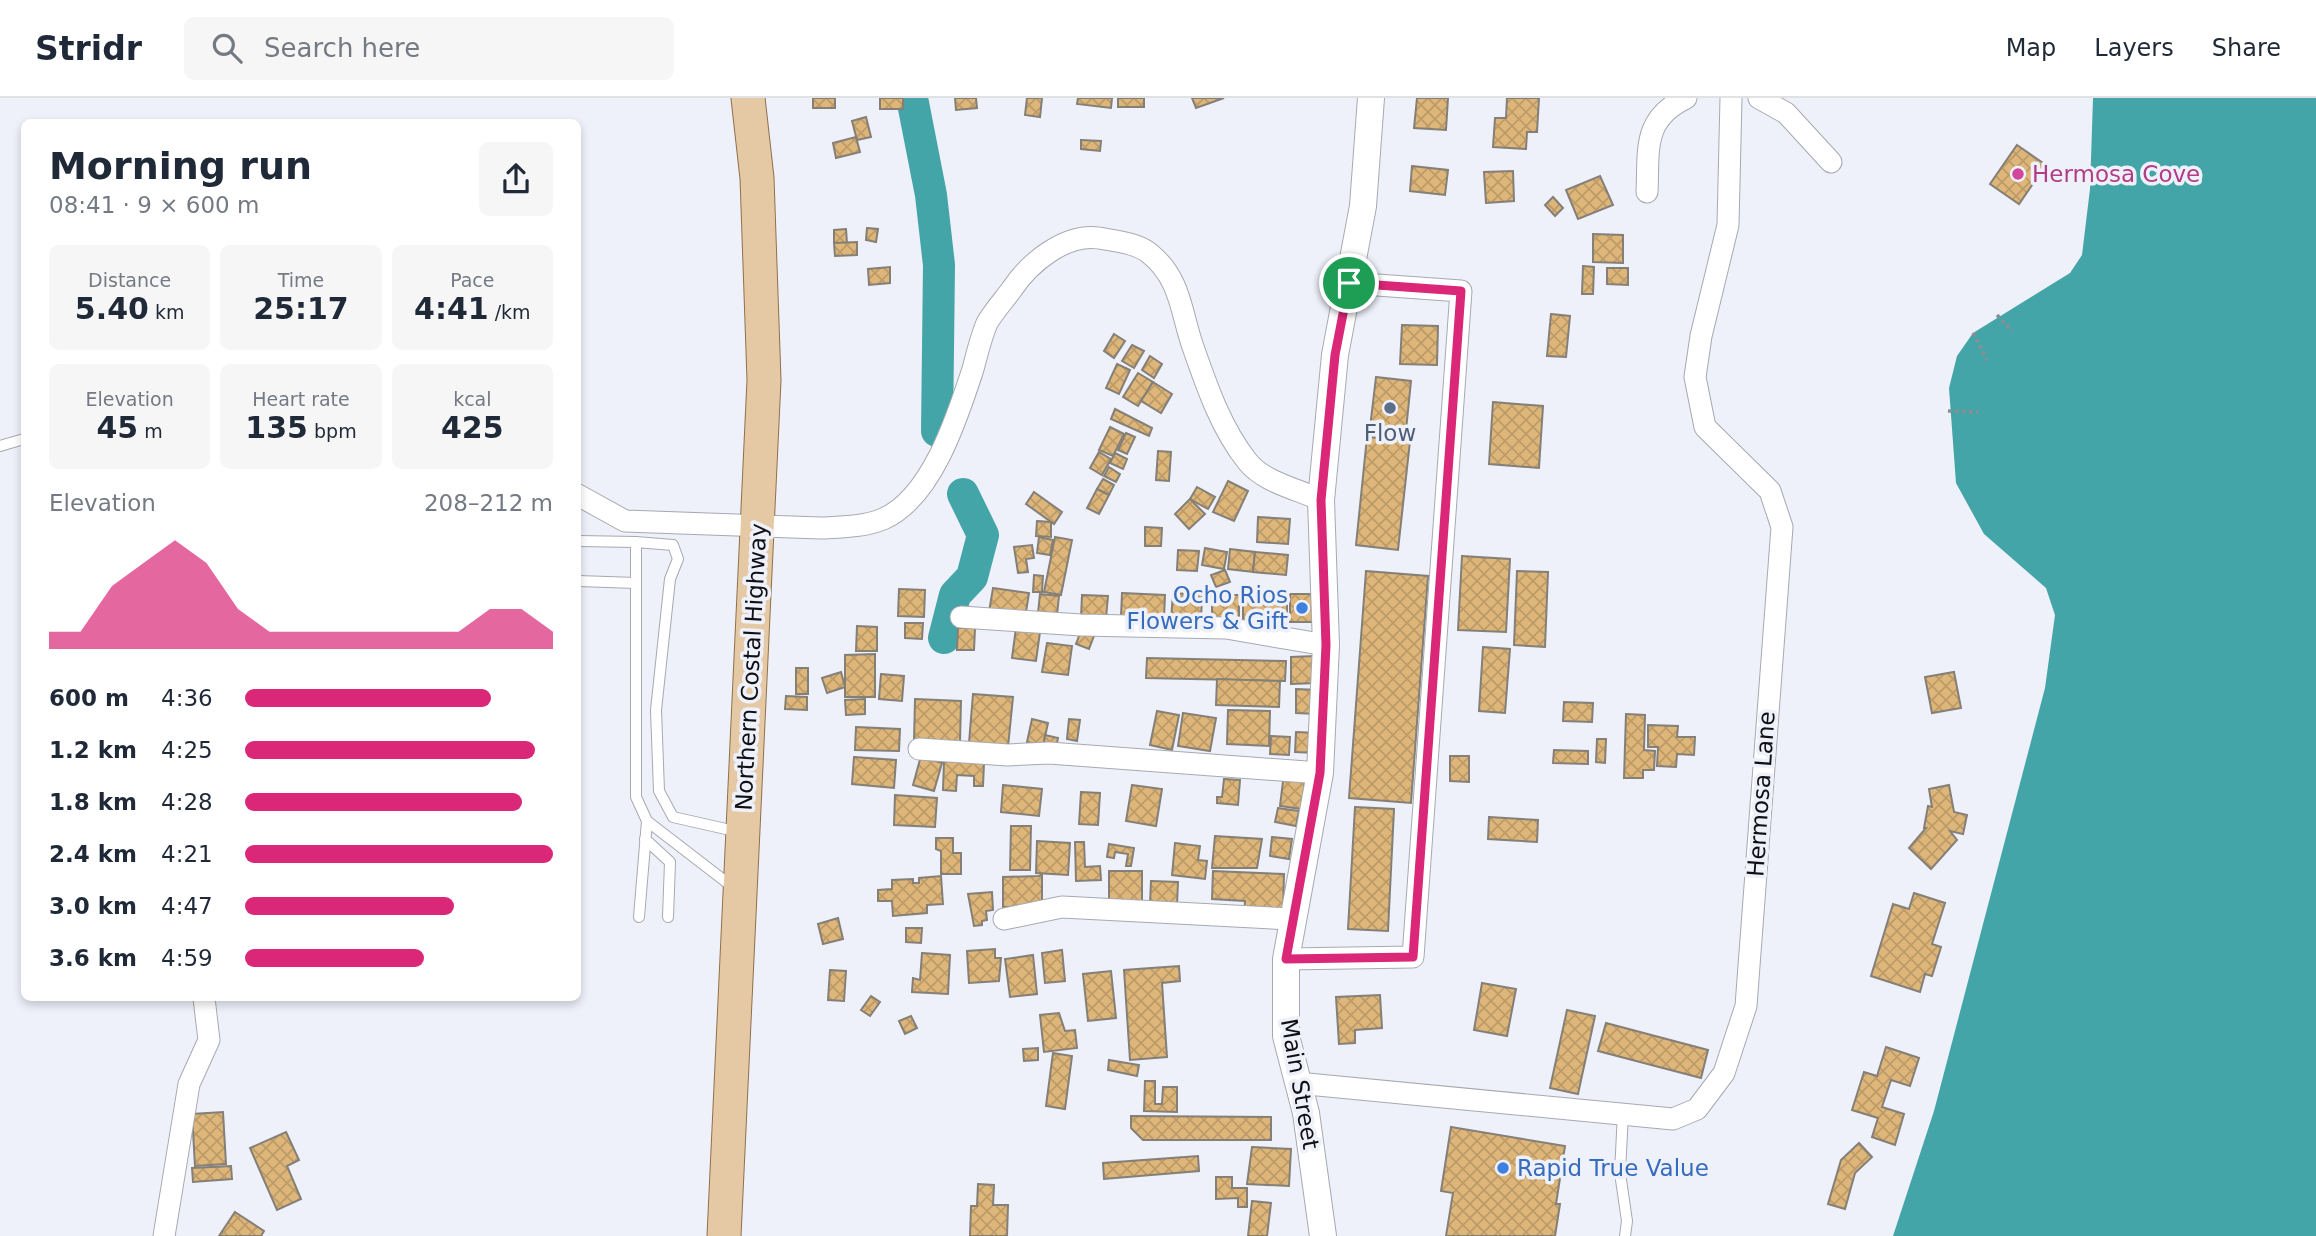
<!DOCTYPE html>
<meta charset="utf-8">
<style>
body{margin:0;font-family:"DejaVu Sans",sans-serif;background:#f6f6f7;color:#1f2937;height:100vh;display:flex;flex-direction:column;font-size:26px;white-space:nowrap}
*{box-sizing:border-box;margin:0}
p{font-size:23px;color:#747a83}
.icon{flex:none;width:38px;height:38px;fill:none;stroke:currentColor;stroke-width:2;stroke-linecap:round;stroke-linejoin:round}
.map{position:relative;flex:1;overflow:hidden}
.panel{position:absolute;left:21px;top:21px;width:560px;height:882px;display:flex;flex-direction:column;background:#fff;border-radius:10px;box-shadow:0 4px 10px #0003}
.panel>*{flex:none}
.pin{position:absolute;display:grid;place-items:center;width:60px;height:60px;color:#fff;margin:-30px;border:4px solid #fff;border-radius:50%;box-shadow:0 2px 7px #0007}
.round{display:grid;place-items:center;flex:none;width:74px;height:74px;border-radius:10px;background:#f6f6f7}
.summary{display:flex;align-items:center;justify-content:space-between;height:119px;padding:0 28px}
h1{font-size:38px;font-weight:800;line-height:52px}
.stats{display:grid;grid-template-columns:repeat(3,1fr);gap:10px;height:119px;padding:7px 28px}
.stats div{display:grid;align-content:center;border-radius:10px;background:#f6f6f7;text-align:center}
.stats b{font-size:30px;font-weight:800}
.stats small{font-size:19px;font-weight:400}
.stats p{font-size:19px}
.chart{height:196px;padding:14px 28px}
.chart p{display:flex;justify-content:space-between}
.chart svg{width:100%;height:126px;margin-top:7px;fill:#db2777;opacity:.7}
ul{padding:0 28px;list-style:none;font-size:23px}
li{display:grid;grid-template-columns:112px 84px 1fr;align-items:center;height:52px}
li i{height:18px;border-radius:9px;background:#db2777}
header{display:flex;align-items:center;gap:42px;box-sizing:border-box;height:98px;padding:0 35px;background:#fff;border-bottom:2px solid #e0e1e3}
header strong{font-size:33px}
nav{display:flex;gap:38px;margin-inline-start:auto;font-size:24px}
.search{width:490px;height:63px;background:#f6f6f7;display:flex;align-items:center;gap:18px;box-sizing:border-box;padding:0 24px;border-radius:10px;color:#747a83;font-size:26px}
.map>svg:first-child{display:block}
.water{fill:#43a5a7}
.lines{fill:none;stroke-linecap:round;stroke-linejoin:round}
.river{stroke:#43a5a7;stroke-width:32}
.building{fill:url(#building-cross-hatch);stroke:#847f77;stroke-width:2}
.service-casing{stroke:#a7a9b2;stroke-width:12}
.minor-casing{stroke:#a7a9b2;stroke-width:23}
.tertiary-casing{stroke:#a7a9b2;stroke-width:28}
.primary-casing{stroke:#8f714b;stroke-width:35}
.path{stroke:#8d8e95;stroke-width:3.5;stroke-dasharray:3.5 3.5;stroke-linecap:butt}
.service{stroke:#fff;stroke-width:10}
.minor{stroke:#fff;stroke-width:21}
.tertiary{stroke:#fff;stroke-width:26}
.primary{stroke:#e5c9a5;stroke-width:33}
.route-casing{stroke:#fff;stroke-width:14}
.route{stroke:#db2777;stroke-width:9}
.hotel-dot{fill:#d1479c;stroke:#eef0fa;stroke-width:2.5}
.service-dot{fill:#5c6f8a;stroke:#eef0fa;stroke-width:2.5}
.shop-dot{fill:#3f7fe0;stroke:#eef0fa;stroke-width:2.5}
.labels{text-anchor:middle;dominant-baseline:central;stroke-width:7;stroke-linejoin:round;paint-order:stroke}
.hotel-label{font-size:23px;fill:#b23c85;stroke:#eef0fa;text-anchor:start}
.service-label{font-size:23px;fill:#4e5e75;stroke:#eef0fa}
.shop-label{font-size:23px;fill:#366cbe;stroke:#eef0fa;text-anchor:end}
.street-label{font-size:23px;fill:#101014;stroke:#eef0fa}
</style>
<header>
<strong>Stridr</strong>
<div class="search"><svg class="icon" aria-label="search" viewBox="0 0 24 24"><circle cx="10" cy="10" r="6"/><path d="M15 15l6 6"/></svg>Search here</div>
<nav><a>Map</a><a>Layers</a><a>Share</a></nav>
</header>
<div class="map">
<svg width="2316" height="1138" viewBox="0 0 2316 1138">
<defs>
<pattern id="building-cross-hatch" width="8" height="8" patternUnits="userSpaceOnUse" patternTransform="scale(1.75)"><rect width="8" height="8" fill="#deb679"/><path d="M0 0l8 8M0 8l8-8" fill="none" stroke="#bd9b68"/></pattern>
</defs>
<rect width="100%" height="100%" fill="#eef0fa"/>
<path class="water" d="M2093 0H2316V1138H1893L1934 1013 2045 590 2055 517 2046 490 1984 436 1956 385 1949 290 1957 258 1973 235 2070 175 2082 157 2090 91Z"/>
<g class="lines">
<g class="river">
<path d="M912 0 931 97 939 167 937 333"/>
<path d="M944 540 955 497 972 479 983 437 963 396"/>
</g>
</g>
<g class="building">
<rect x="813" y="0" width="22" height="10"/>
<rect x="880" y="0" width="23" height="11"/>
<path d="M955 0H976L977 10 956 12Z"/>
<path d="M1027 0H1042L1040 19 1025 17Z"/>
<path d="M1078 0H1112L1111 10 1077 6Z"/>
<rect x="1118" y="0" width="26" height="9"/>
<path d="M1192 0H1224L1196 10Z"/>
<path d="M1417 0H1448L1446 32 1414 30Z"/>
<path d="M1507 0H1539L1537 34H1527L1526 51 1493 49 1495 20H1506Z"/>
<path d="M866 19 871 39 857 42 852 23Z"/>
<path d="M856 39 860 54 836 60 833 45Z"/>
<path d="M1081 42 1101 43 1100 53 1081 51Z"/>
<path d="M2017 47 2046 67 2019 106 1990 86Z"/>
<path d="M1412 68 1448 72 1445 97 1410 93Z"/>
<path d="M1513 73 1514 103 1486 105 1484 74Z"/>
<path d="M1600 78 1613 107 1578 121 1566 92Z"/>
<path d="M1553 99 1563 110 1555 118 1545 107Z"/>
<path d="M867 130 878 131 876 144 866 142Z"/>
<path d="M846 131 847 145H834V132Z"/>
<path d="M1593 136 1623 137V165L1593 164Z"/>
<path d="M857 144V157L835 158 834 145Z"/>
<path d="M1583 168 1594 169 1593 196H1582Z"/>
<path d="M890 169V185L869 187 868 171Z"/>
<path d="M1607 170H1628V187L1607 186Z"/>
<path d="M1551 216 1570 218 1566 259 1547 258Z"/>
<path d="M1402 227 1438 228 1437 267 1400 266Z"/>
<path d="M1114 236 1125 243 1114 260 1104 253Z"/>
<path d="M1132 247 1144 253 1134 270 1122 263Z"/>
<path d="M1150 258 1162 266 1154 280 1142 272Z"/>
<path d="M1117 266 1130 272 1119 296 1106 290Z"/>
<path d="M1138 275 1153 284 1138 308 1123 299Z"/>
<path d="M1376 279 1411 283 1405 342 1369 338Z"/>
<path d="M1153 284 1172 296 1161 315 1141 303Z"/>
<path d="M1493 304 1543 308 1539 370 1489 366Z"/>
<path d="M1115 311 1152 330 1149 338 1111 321Z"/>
<path d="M1110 329 1124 336 1113 358 1099 352Z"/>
<path d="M1126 335 1135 339 1127 356 1118 352Z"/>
<path d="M1367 339 1410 343 1398 452 1356 447Z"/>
<path d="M1158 353 1171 354 1169 383 1156 382Z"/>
<path d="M1099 354 1111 361 1102 377 1090 370Z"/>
<path d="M1115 355 1127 361 1123 371 1110 365Z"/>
<path d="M1109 369 1120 376 1116 384 1104 378Z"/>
<path d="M1103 381 1114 387 1109 397 1097 391Z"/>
<path d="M1228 383 1248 393 1234 423 1213 414Z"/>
<path d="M1197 389 1215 399 1208 411 1190 401Z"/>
<path d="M1097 391 1109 397 1099 416 1087 410Z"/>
<path d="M1034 394 1062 414 1054 426 1026 406Z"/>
<path d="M1190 401 1205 416 1189 431 1175 416Z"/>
<path d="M1258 419 1290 421 1288 446 1257 444Z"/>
<path d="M1037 423 1051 424V439L1036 438Z"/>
<path d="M1145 429 1162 430 1161 448H1145Z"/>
<path d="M1039 439 1053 442 1050 457 1037 455Z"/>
<path d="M1055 439 1072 442 1061 497 1044 494Z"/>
<path d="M1032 447 1034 460 1026 461 1028 474 1018 475 1014 449Z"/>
<path d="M1205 450 1227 454 1224 471 1202 467Z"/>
<path d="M1230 451 1255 454 1253 474 1228 471Z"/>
<path d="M1178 452 1199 453 1197 473 1177 472Z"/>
<path d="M1255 454 1288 457 1286 477 1253 474Z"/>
<path d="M1462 458 1510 461 1506 534 1458 532Z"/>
<path d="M1225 472 1230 484 1216 489 1211 477Z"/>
<path d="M1366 473 1428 478 1411 705 1349 700Z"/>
<path d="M1517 473 1548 474 1545 549 1514 547Z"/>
<path d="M1034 477 1043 478 1042 494H1033Z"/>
<path d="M993 490 1029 495 1025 520 989 514Z"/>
<path d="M899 491 925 492 924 519 898 518Z"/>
<path d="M1122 495 1165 497 1164 519 1121 518Z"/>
<path d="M1173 495 1202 497 1201 524 1171 523Z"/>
<path d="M1040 496 1059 498 1057 517 1038 515Z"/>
<rect x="1290" y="496" width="25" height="28"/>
<path d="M1082 497 1108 498 1106 520 1081 519Z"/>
<rect x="1212" y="497" width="27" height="25"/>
<rect x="1243" y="498" width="44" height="24"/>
<path d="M905 525H923L922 541 905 540Z"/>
<path d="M857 528 877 529V553H856Z"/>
<path d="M958 530H975L974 552H957Z"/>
<path d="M1016 530 1040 534 1036 563 1012 560Z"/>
<path d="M1082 530 1095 535 1089 551 1076 546Z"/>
<path d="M1047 545 1072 548 1068 577 1042 574Z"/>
<path d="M1483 549 1510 551 1505 615 1479 613Z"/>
<path d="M875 556V599H845V557Z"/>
<path d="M1315 558 1316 585 1291 586V559Z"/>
<path d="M1147 560 1286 563 1285 583 1146 580Z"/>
<rect x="796" y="570" width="12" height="26"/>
<path d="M841 574 845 589 827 595 822 580Z"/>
<path d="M1954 574 1961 610 1932 615 1925 579Z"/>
<path d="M881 576 904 578 902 603 879 601Z"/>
<path d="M1217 581 1280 583 1279 609 1216 607Z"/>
<path d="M1296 591 1318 592 1317 616 1296 615Z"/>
<path d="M973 596 1013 599 1008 649 969 645Z"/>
<path d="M786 598 807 599V612L785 611Z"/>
<path d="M865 601V616L846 617 845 602Z"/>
<path d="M915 601 961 603 960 644 914 643Z"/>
<path d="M1564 604 1593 605 1592 624 1563 623Z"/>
<path d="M1228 612 1270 613 1269 648 1227 646Z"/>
<path d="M1157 613 1179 617 1172 652 1150 647Z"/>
<path d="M1183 615 1216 620 1210 653 1178 648Z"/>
<path d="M1626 616 1645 617 1644 652 1655 653 1654 672H1643V680H1624Z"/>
<path d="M1032 621 1048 625 1043 648 1027 644Z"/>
<path d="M1069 621 1080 622 1077 643 1067 641Z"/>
<path d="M1648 627 1678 628 1677 639H1695L1694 657 1677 656 1676 669 1657 668 1658 649H1648Z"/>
<path d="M856 629 900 631 899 653 855 652Z"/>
<path d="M1296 634 1317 635V655L1295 654Z"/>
<path d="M1045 637 1058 640 1055 655 1043 652Z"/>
<path d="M1271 638 1290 639 1289 657 1270 656Z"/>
<path d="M1597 641H1606L1605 665 1596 664Z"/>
<path d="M1554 652 1588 653V666L1553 665Z"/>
<path d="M921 658 942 665 934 693 913 687Z"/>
<path d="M1450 658H1469V684L1450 683Z"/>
<path d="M854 659 896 662 894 690 852 686Z"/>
<path d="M944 663 984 665 983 688H974V678L957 677 956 693 943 692Z"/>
<path d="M1285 667 1307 670 1301 711 1280 708Z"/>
<path d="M1224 681 1240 682 1238 707 1217 705V699H1222Z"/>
<path d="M1003 687 1042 691 1039 718 1001 714Z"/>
<path d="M1132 687 1162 691 1156 728 1126 723Z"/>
<path d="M1949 687 1954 714 1967 717 1963 736 1950 733 1957 742 1931 771 1909 750 1926 730H1924L1928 708 1932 709 1929 691Z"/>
<path d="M1081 694 1100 695 1098 727 1079 726Z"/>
<path d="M895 697 937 700 935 729 894 727Z"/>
<path d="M1355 709 1394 711 1388 833 1348 831Z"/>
<path d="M1278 710 1299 713 1296 728 1275 724Z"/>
<path d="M1489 719 1538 722 1537 744 1488 741Z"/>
<path d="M1011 728H1031L1030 772H1010Z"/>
<path d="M1215 738 1262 741 1257 770H1212Z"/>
<path d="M1272 739 1292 741 1289 761 1270 758Z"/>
<path d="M936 740H953V755H961V776H941V753L936 751Z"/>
<path d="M1037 743 1070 745 1068 777 1036 775Z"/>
<path d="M1075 744H1084L1085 769 1100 768 1101 782 1076 783Z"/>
<path d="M1175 745 1200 748 1198 762 1207 763 1205 781 1172 777Z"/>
<path d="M1109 746 1134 750 1131 768H1126L1128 756 1115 754 1114 760 1107 759Z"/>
<rect x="1109" y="773" width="33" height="37"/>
<path d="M1213 773 1284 776 1283 817 1244 816 1245 803 1212 801Z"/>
<path d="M1042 776V809H1003V779L1039 778Z"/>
<path d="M941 778 943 806 927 807V815L893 818 892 803H878V792L892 791V782L913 781V785H919V780Z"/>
<path d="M1151 783 1178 784 1177 807 1150 806Z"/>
<path d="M992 794 993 812 986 813 987 822 982 823V827L974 828 968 796Z"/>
<path d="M1914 795 1945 805 1932 846 1941 849 1932 878 1925 876 1920 894 1871 878 1893 806 1909 811Z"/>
<path d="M838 820 843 841 823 846 818 826Z"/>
<path d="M906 830H922L921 845 906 844Z"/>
<path d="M995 851V860H1001L999 883 969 885 967 853Z"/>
<path d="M1062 852 1065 883 1045 885 1042 855Z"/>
<path d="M922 855 950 857 948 896 912 894 913 880 920 882Z"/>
<path d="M1033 857 1037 896 1010 899 1005 861Z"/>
<path d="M1179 868 1180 883 1162 885 1167 959 1130 962 1124 872Z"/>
<path d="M830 872 846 873 844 903 828 902Z"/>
<path d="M1111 873 1116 920 1088 923 1083 876Z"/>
<path d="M1482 885 1516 891 1507 938 1474 932Z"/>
<path d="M1380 897 1382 930 1355 932V945L1339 946 1336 899Z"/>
<path d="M871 898 880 904 870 918 861 912Z"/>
<path d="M1567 912 1595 918 1578 996 1550 990Z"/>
<path d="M1059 915 1065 933 1075 932 1077 950 1044 954 1040 917Z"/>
<path d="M911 918 917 930 905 936 899 923Z"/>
<path d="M1606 925 1708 952 1701 980 1598 953Z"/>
<path d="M1886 949 1919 960 1910 988 1891 982 1882 1009 1904 1016 1895 1047 1872 1039 1878 1020 1852 1012 1864 974 1877 978Z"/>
<path d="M1038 950V962L1024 963 1023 951Z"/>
<path d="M1053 955 1072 958 1065 1011 1046 1008Z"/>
<path d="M1109 962 1139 967 1137 978 1108 972Z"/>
<path d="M1145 983H1155V1006H1162L1163 989H1177V1014L1144 1013Z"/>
<path d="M223 1014 226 1066 195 1068 192 1016Z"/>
<path d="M1131 1018 1271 1019V1042H1143L1131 1030Z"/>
<path d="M1451 1029 1565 1048 1556 1106H1560L1555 1138H1446L1453 1095 1441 1093Z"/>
<path d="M286 1034 299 1062 287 1068 301 1101 277 1112 250 1050Z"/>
<path d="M1859 1045 1872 1059 1855 1075 1845 1111 1828 1106 1841 1062Z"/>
<path d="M1252 1049 1291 1051 1289 1088 1247 1086Z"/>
<path d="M1198 1058 1199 1073 1104 1081 1103 1065Z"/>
<path d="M231 1068 232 1081 193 1084 192 1070Z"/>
<path d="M1216 1079H1232V1090H1247V1109H1238V1100L1216 1101Z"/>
<path d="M978 1086 994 1087 993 1107H1008L1007 1138H970L971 1108H977Z"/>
<path d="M1252 1103 1271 1105 1267 1138H1248Z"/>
<path d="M235 1114 264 1133 261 1138H219Z"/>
</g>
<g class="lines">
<g class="service-casing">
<g id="service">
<path d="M0 348 24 341"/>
<path d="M578 443 636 444"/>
<path d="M578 483 636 485"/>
<path d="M645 741 670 764 668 819"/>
<path d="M734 790 647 723 636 699V444L673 447 678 461 670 481 656 612 659 693 673 719 739 734"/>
<path d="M639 819 647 723"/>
<path d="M1623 1015 1620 1075 1627 1123 1625 1138"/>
</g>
</g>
<g class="minor-casing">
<g id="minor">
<path d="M1759 0 1786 15 1831 64"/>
<path d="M1647 94C1649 52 1642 21 1686 0"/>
<path d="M578 397 625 423 821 430C841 429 864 429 883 421 932 400 958 317 973 271 977 256 981 239 987 225 994 213 1004 202 1012 191 1030 164 1066 135 1099 140 1115 143 1137 145 1149 155 1181 180 1181 215 1193 249 1207 289 1221 330 1247 363 1263 384 1297 391 1321 402"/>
<path d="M961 519 1081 527 1226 530 1326 547"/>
<path d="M919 651 1008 657 1049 655 1320 675"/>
<path d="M1004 821 1062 809 1291 821"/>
<path d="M1286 861 1413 859 1461 193 1349 185"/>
<path d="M1297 985 1673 1021 1697 1011 1724 975 1746 908 1782 429 1770 393 1705 329 1695 279 1701 238 1728 127 1731 0"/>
<path d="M164 1138 189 986 209 942 204 900"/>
</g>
</g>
<g class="tertiary-casing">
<path id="tertiary" d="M1323 1138 1306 1015 1286 938V861L1320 675 1326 547 1321 402 1335 257 1363 108 1371 0"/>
</g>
<g class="primary-casing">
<path id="primary" d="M724 1138 764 282 757 80 748 0"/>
</g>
<g class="path">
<path d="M1997 217 2012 233"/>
<path d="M1973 235 1987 262"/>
<path d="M1948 313 1978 314"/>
</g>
<use href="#service" class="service"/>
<use href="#minor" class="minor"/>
<use href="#tertiary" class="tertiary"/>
<use href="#primary" class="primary"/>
</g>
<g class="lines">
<g class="route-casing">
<path id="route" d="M1349 185 1461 193 1413 859 1286 861 1320 675 1326 547 1321 402 1335 257Z"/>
</g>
<use href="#route" class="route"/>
</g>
<circle class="hotel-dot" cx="2018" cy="76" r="7"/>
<circle class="service-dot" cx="1390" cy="310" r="7"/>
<g class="shop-dot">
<circle cx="1302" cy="510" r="7"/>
<circle cx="1503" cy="1070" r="7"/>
</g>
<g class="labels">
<g class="hotel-label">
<text x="2032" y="76">Hermosa Cove</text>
</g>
<g class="service-label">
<text x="1390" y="335">Flow</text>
</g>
<g class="shop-label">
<text x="1288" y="497">Ocho Rios<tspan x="1288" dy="26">Flowers &amp; Gift</tspan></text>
<text x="1517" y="1070" text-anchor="start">Rapid True Value</text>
</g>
<g class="street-label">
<text transform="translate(751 569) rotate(-87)">Northern Costal Highway</text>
<text transform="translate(1761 696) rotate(-86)">Hermosa Lane</text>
<text transform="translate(1300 986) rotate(80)">Main Street</text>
</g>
</g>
</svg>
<div class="pin" style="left:1349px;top:185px;background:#1e9e55"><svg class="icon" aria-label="arrive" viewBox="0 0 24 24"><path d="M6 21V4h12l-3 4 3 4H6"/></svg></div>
<section class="panel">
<div class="summary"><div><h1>Morning run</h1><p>08:41 · 9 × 600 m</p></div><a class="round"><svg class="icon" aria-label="share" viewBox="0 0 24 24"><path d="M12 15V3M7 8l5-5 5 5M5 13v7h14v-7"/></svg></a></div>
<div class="stats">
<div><p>Distance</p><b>5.40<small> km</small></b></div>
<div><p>Time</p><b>25:17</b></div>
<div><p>Pace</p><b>4:41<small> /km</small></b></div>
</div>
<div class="stats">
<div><p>Elevation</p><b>45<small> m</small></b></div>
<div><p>Heart rate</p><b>135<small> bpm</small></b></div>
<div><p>kcal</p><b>425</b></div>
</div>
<div class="chart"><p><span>Elevation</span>208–212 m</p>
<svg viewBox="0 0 160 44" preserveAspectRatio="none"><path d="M0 44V38L10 38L20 22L30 14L40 6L50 14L60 30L70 38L80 38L90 38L100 38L110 38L120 38L130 38L140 30L150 30L160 38V44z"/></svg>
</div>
<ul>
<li><b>600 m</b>4:36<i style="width:80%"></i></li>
<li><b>1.2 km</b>4:25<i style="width:94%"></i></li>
<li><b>1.8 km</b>4:28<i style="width:90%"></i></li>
<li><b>2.4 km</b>4:21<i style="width:100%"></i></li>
<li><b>3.0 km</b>4:47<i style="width:68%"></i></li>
<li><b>3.6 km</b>4:59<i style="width:58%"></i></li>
</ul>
</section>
</div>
